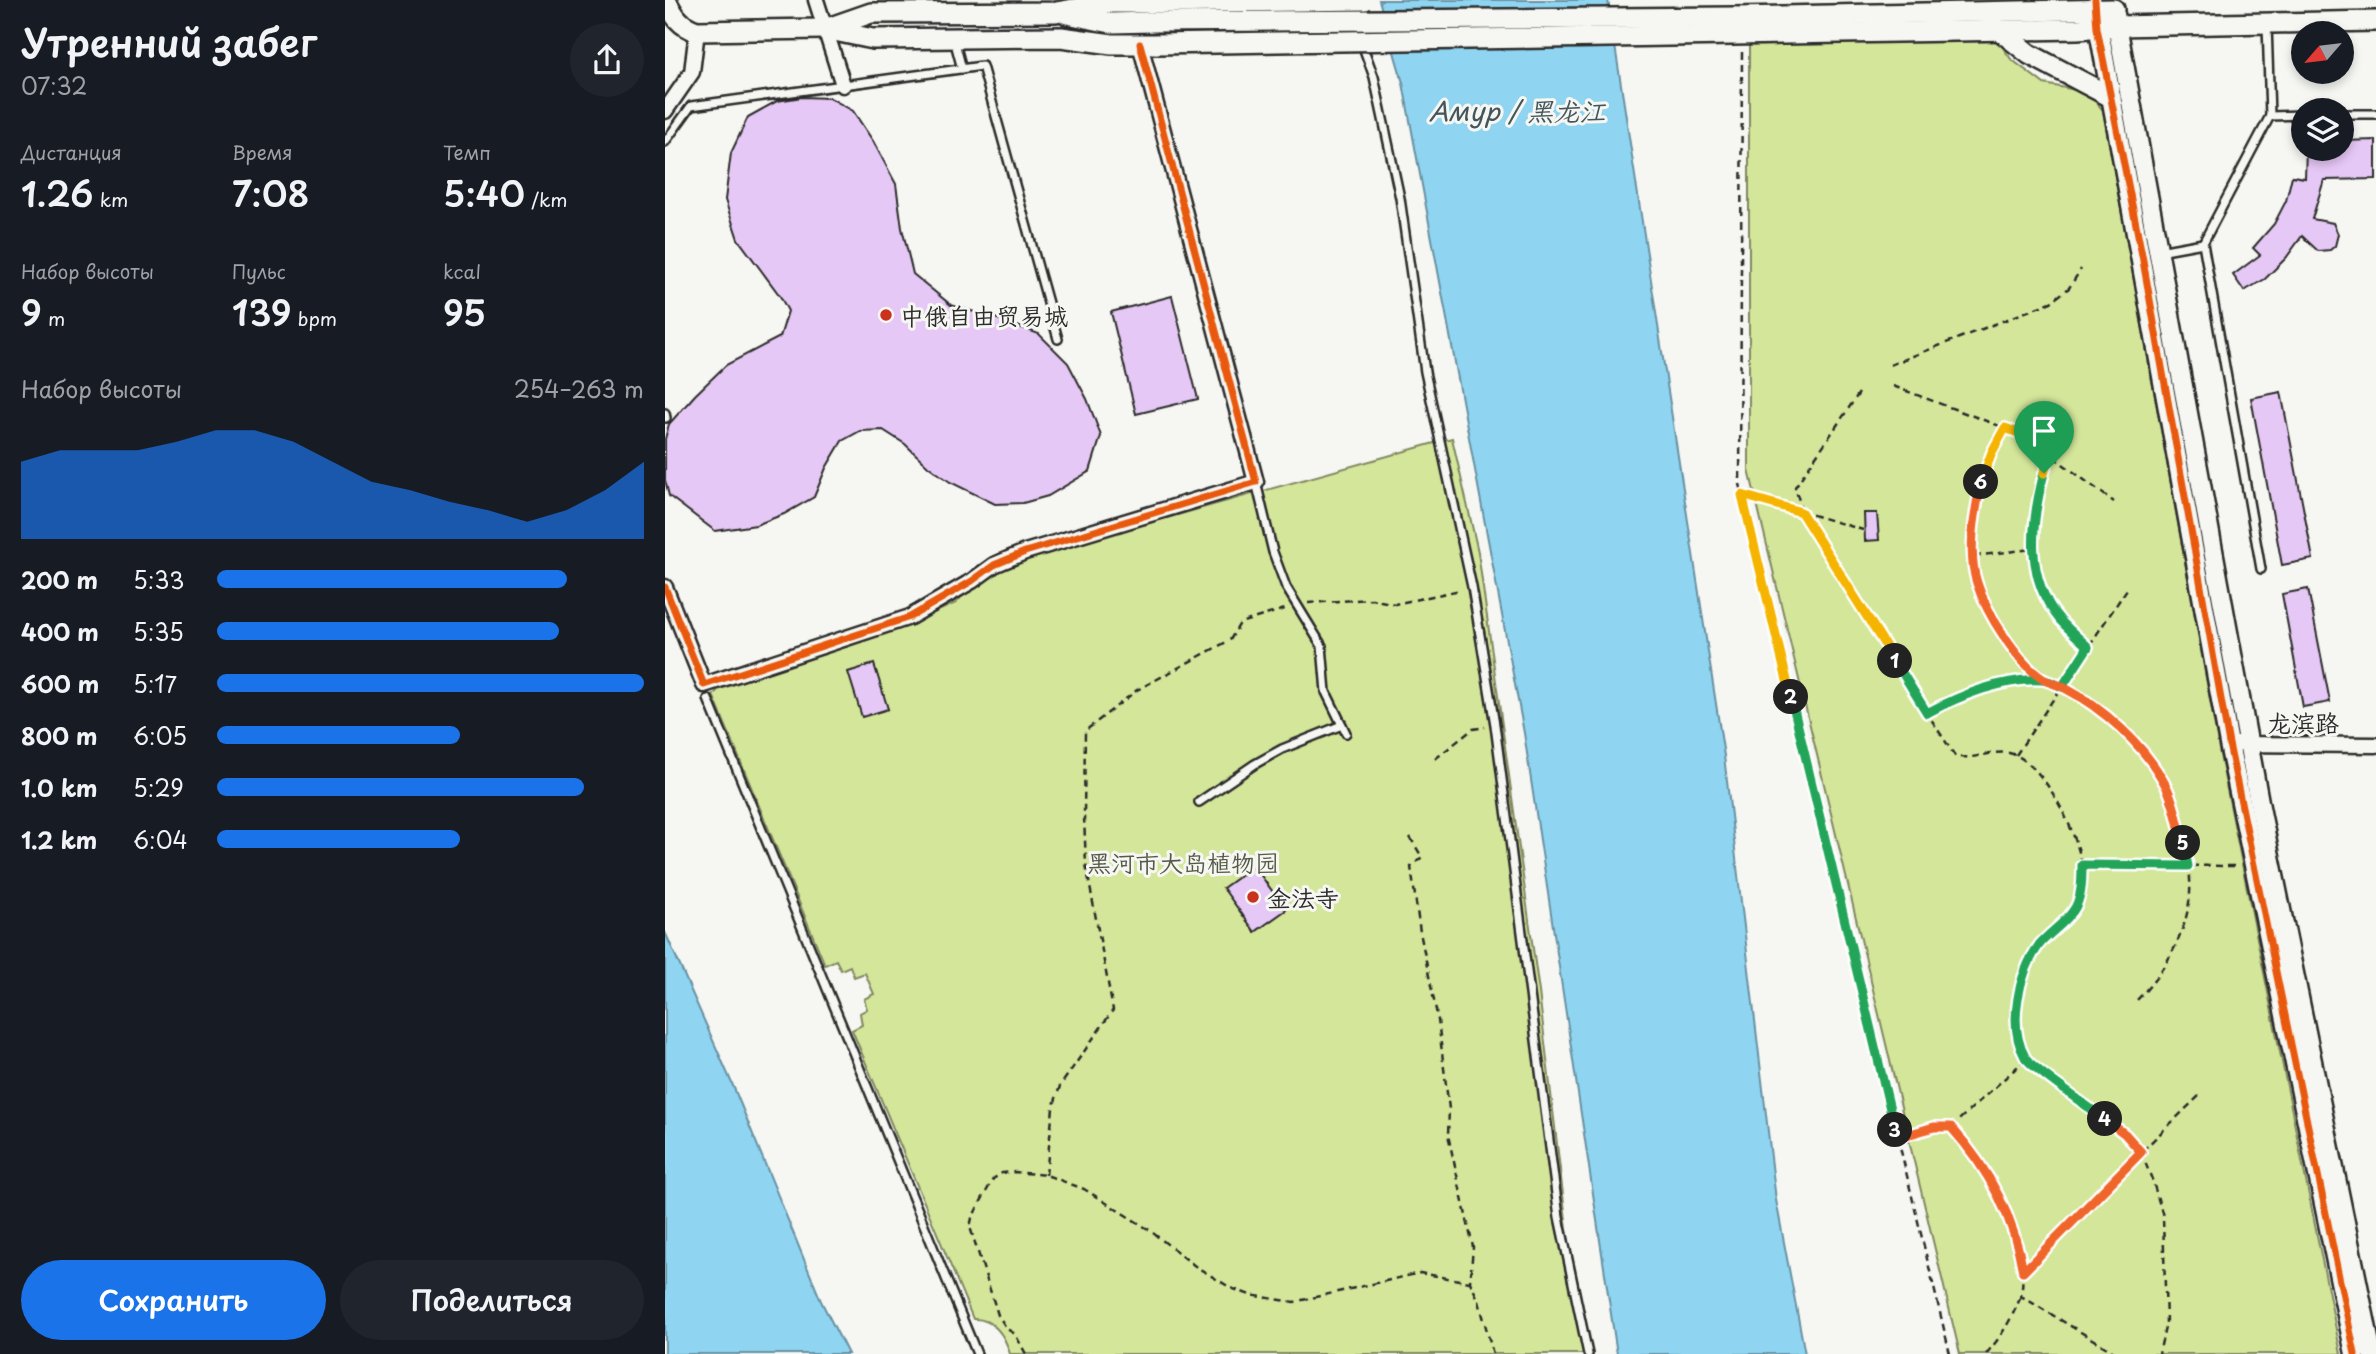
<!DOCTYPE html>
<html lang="ru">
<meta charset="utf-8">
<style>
body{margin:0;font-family:"Playpen Sans","LXGW WenKai TC",sans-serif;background:#20242c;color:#f1f3f6;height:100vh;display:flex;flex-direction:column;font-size:26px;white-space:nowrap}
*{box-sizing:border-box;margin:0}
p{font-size:23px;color:#9ea1a6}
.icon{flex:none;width:38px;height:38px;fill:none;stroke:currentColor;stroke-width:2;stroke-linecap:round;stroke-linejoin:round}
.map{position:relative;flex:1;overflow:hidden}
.sheet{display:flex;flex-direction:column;background:#171b24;width:665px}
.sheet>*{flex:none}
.needle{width:46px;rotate:242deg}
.buttons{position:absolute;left:1626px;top:21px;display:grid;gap:14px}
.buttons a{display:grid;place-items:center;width:63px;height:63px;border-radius:50%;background:#171b24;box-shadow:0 4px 10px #0003;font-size:35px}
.pin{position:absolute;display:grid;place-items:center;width:60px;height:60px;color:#fff;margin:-72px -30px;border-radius:50% 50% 50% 0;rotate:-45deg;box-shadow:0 0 7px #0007}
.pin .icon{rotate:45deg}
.km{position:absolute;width:35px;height:35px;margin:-18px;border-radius:50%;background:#222;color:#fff;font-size:19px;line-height:35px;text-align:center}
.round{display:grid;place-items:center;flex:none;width:74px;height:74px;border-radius:37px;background:#20242c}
.headline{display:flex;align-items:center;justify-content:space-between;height:119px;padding:0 21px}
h1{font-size:38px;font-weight:600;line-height:52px}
.metrics{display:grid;grid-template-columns:repeat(3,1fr);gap:10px;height:119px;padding:7px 21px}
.metrics div{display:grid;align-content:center}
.metrics b{font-size:35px;font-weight:600}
.metrics small{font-size:19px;font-weight:400}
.metrics p{font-size:19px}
.chart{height:196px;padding:14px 21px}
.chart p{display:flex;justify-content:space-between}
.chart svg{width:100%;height:126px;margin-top:7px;fill:#1a73e8;opacity:.7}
.cta{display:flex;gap:14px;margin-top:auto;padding:14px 21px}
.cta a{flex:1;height:80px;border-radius:42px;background:#1a73e8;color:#fff;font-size:28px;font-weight:600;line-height:80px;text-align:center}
.cta a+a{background:#20242c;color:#f1f3f6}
ul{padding:0 21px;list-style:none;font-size:23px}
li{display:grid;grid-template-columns:112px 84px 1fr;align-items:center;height:52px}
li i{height:18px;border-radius:9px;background:#1a73e8}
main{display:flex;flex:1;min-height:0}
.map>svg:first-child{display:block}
.green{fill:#d4e69a;stroke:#808862;stroke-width:2}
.water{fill:#8fd5f1;stroke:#6791a2;stroke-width:2}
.building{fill:#e6c8f6;stroke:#2b2b2b;stroke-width:2}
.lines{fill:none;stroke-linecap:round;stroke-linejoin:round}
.service-casing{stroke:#2b2b2b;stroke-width:12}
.minor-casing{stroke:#2b2b2b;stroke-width:19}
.tertiary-casing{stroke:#2b2b2b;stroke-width:23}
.secondary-casing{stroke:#2b2b2b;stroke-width:24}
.path{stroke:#2b2b2b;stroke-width:2.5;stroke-dasharray:7 5;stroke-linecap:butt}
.service{stroke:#f6f6f2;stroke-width:7}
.minor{stroke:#f6f6f2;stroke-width:14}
.tertiary{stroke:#f6f6f2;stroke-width:18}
.secondary{stroke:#f6f6f2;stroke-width:19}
.secondary-bridge-casing{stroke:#2b2b2b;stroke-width:24;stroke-linecap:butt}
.secondary-bridge{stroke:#f6f6f2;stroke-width:19}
.cycleway-casing{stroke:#f6f6f2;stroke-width:11}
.cycleway{stroke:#e8590c;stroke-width:7}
.split-1-casing{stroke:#fff;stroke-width:14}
.split-2-casing{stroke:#fff;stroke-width:14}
.split-3-casing{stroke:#fff;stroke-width:14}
.split-4-casing{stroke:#fff;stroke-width:14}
.split-5-casing{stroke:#fff;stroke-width:14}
.split-6-casing{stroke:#fff;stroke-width:14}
.split-7-casing{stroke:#fff;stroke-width:14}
.split-1{stroke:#22a559;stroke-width:9}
.split-2{stroke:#f5b400;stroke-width:9}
.split-3{stroke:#22a559;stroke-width:9}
.split-4{stroke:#f0652b;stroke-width:9}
.split-5{stroke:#22a559;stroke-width:9}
.split-6{stroke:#f0652b;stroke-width:9}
.split-7{stroke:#f5b400;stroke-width:9}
.poi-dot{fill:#c8321e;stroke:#f6f6f2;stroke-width:2.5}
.labels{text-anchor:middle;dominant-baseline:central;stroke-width:6;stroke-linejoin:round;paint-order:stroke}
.poi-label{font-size:24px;fill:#2b2b2b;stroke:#f6f6f2;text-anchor:start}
.street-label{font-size:24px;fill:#2b2b2b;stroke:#f6f6f2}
.park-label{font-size:24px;fill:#555a47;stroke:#f6f6f2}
.water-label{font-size:26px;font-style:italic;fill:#44565c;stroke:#f6f6f2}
</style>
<main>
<section class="sheet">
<div class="headline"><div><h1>Утренний забег</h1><p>07:32</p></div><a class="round"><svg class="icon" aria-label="share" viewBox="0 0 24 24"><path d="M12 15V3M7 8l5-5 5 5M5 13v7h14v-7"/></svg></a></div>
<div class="metrics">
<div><p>Дистанция</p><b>1.26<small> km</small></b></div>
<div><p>Время</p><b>7:08</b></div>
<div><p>Темп</p><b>5:40<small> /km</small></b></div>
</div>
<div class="metrics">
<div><p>Набор высоты</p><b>9<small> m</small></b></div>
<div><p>Пульс</p><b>139<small> bpm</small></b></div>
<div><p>kcal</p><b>95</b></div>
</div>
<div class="chart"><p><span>Набор высоты</span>254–263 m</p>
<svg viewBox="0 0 160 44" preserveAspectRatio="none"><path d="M0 44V17L10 13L20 13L30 13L40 10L50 6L60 6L70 10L80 17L90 24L100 27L110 31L120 34L130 38L140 34L150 27L160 17V44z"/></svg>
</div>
<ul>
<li><b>200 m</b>5:33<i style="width:82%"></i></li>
<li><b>400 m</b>5:35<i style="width:80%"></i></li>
<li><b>600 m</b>5:17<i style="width:100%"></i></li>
<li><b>800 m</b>6:05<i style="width:57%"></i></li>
<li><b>1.0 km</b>5:29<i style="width:86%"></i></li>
<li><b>1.2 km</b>6:04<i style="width:57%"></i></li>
</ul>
<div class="cta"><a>Сохранить</a><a>Поделиться</a></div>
</section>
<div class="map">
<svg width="1711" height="1354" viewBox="0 0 1711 1354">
<rect width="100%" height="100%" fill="#f6f6f2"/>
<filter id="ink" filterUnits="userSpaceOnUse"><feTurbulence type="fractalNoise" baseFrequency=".0143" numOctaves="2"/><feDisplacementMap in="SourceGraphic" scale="14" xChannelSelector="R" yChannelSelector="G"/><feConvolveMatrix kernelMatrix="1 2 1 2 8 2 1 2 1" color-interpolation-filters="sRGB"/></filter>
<g filter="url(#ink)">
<g class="green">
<path d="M1331 38 1346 59 1379 84 1422 92 1438 110 1555 755 1676 1354H1295L1084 470V41Z"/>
<path d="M787 438 813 552 874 992 903 1237 926 1354H345C340 1335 328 1318 308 1319L187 1030 197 1025 195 1013 202 1009 199 999 209 994 200 973 189 977 185 966 176 970 171 960 160 965 48 695 53 690 273 611 291 603 305 587 335 567 359 558Z"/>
</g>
<g class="water">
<path d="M714 0H943L1059 756 1111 1200 1140 1354H952L859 733 738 83Z"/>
<path d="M0 932 69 1088 156 1301 183 1354H0Z"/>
</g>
<g class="building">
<path d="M137 97 165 98 188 111 208 141 231 184 237 228 248 274 286 305 333 319 374 334 403 363 422 399 436 436 425 471 383 496 358 503 330 504 285 482 263 466 240 444 218 430 195 431 177 441 161 468 149 497 119 514 91 525 50 531 4 496 0 480V439L4 424 30 395 61 365 115 337 123 311 115 296 73 239 60 200 66 153 83 117 112 101Z"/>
<path d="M1711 140V179L1659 180 1647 219 1668 223 1673 234 1670 246 1665 250 1653 251 1637 236 1621 258 1600 279 1579 291 1568 275 1595 255 1588 248 1609 224 1621 201 1627 176 1640 178 1641 149H1676V141Z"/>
<path d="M507 296 533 399 471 414 446 312Z"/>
<path d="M1616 392 1648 559 1617 565 1586 398Z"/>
<path d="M1199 513H1212L1214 540 1200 541Z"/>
<path d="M1643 589 1665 702 1638 707 1617 594Z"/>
<path d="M209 664 223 709 197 717 183 672Z"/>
<path d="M589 866 621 910 590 932 558 888Z"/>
</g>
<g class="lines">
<g class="service-casing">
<g id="service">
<path d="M289 39 297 69"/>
<path d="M697 44 709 77 735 198 760 372 807 587 830 725 894 1217 923 1354"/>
<path d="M1676 114H1711"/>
<path d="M1605 116 1638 115"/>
<path d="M0 142 26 106 317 66 393 339"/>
<path d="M1494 251 1538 243"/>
<path d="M0 413 1 418"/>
<path d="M591 482 608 552 621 587 657 646 661 692 681 733"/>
<path d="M1596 569 1538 243 1605 116 1602 24"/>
<path d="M43 699 312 1354"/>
<path d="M534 802 590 764 617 749 677 725"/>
</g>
</g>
<g class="minor-casing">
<g id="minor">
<path d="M151 0 178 85"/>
<path d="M0 111 27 72 32 31"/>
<path d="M0 587 39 685 245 617 307 581 329 565 360 552 591 482 475 44"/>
<path d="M1564 744 1711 745"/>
</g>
</g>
<g class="tertiary-casing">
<g id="tertiary">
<path d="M1431 14 1564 744 1690 1354"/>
<path d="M1450 14 1595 807 1707 1354"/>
</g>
</g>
<g class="secondary-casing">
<g id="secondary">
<path d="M1 0C9 16 15 26 32 31L160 29"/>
<path d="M486 3H443L391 12 206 13 160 29 208 39 396 37 447 44H492"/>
<path d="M402 14 446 23 486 22"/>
<path d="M1070 17 1449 9"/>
<path d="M1333 29 1364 54 1446 97"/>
<path d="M1068 35 1412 29 1451 26 1711 21"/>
</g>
</g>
<g class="path">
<path d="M1077 52 1075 484 1285 1354"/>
<path d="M1225 365 1386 302 1404 288 1416 269"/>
<path d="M1228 386 1340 428"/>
<path d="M1194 393 1130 487 1137 511 1261 712"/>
<path d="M1385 454C1367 509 1354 572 1396 620 1404 630 1414 638 1423 647"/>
<path d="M1078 494 1198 530"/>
<path d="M1309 556 1367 549"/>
<path d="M643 603 707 599 730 604 795 590"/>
<path d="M1378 680C1349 655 1324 621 1312 583 1308 570 1309 554 1309 541 1310 499 1320 465 1340 428L1359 435 1449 502"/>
<path d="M1351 755 1464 586"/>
<path d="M770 759 808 729 820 727"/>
<path d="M745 837 757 857 746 867 755 932 773 1020 784 1109 783 1135 808 1247 805 1282 814 1301 828 1354"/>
<path d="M1418 865 1572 866"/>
<path d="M1361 1059C1347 1021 1349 975 1377 942 1386 931 1404 921 1410 908 1416 896 1418 879 1417 866 1413 834 1378 760 1344 753 1326 750 1308 761 1290 756L1262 713C1289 698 1348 675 1379 680 1401 684 1425 704 1442 718 1486 755 1503 782 1516 837 1519 851 1524 865 1525 879 1528 925 1501 971 1470 1002"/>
<path d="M1232 1138 1269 1127H1286"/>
<path d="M381 1175 388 1108 395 1086 448 1010 421 865 419 816 420 731 472 690 565 640 575 623 623 608"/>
<path d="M1358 1272 1476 1152 1488 1182 1498 1216 1501 1323 1494 1354"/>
<path d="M361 1354 350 1334 342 1329 333 1315 305 1227 307 1218 328 1179 337 1173 350 1172 381 1175 419 1189 483 1229 530 1266 566 1288 585 1295 629 1302 755 1273 805 1282"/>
<path d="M1321 1354C1337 1336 1347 1318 1356 1296"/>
<path d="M1452 1354 1356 1296C1366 1235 1325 1170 1286 1127L1361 1059 1460 1134 1476 1152 1537 1093"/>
</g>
<use href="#service" class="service"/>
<use href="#minor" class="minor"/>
<use href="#tertiary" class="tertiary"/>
<use href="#secondary" class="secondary"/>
<g class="secondary-bridge-casing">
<g id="secondary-bridge">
<path d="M486 3 700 0"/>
<path d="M486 22 1070 17"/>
<path d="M492 44 1068 35"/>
</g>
</g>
<use href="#secondary-bridge" class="secondary-bridge"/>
<g class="cycleway-casing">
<g id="cycleway">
<path d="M1430 0 1432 28 1477 255 1564 744 1690 1354"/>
<path d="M0 587 39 685 245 617 307 581 329 565 360 552 591 482 475 44"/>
</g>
</g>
<use href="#cycleway" class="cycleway"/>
</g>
</g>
<g class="lines" filter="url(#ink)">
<g class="split-1-casing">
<path id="split-1" d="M1230 661 1262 713C1294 696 1340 677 1377 680 1383 680 1391 684 1397 687L1423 647C1414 638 1404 630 1395 620 1359 577 1366 523 1379 473"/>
</g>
<g class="split-2-casing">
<path id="split-2" d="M1126 697 1077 495 1136 512 1230 661"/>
</g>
<g class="split-3-casing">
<path id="split-3" d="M1126 697 1230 1130"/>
</g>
<g class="split-4-casing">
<path id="split-4" d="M1230 1130 1232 1138 1269 1127H1286C1323 1168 1349 1217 1358 1272L1476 1152 1460 1134 1440 1119"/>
</g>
<g class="split-5-casing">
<path id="split-5" d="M1440 1119C1425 1108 1366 1068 1360 1057 1342 1025 1354 973 1374 945 1384 933 1399 924 1408 911 1417 899 1417 879 1417 865L1523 866 1518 843"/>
</g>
<g class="split-6-casing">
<path id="split-6" d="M1316 482C1310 512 1302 553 1312 583 1321 612 1352 663 1378 679 1384 683 1392 684 1398 687 1438 708 1480 745 1501 786 1510 803 1513 825 1518 843"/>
</g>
<g class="split-7-casing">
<path id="split-7" d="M1316 482 1327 452 1340 428 1359 435 1385 454 1379 473"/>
</g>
<use href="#split-1" class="split-1"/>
<use href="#split-2" class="split-2"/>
<use href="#split-3" class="split-3"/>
<use href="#split-4" class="split-4"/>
<use href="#split-5" class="split-5"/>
<use href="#split-6" class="split-6"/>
<use href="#split-7" class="split-7"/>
</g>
<g class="poi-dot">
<circle cx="221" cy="315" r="7"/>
<circle cx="588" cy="897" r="7"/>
</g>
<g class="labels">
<g class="poi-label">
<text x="235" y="315">中俄自由贸易城</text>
<text x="602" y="897">金法寺</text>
</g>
<g class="street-label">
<text x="1638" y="722">龙滨路</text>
</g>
<g class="park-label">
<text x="518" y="862">黑河市大岛植物园</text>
</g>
<g class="water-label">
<text x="852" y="110">Амур / 黑龙江</text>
</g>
</g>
</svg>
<div class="buttons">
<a><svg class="needle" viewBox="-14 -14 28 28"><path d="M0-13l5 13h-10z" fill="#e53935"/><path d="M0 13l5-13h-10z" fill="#9ea1a6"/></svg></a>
<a><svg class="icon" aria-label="layers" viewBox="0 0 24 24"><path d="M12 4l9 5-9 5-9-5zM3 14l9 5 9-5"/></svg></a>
</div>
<div class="pin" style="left:1379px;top:473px;background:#1e9e55"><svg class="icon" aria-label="arrive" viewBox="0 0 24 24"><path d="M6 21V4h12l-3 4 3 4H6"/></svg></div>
<b class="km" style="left:1230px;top:661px">1</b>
<b class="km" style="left:1126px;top:697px">2</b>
<b class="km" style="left:1230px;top:1130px">3</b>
<b class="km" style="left:1440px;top:1119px">4</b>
<b class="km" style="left:1518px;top:843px">5</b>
<b class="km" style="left:1316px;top:482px">6</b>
</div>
</main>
